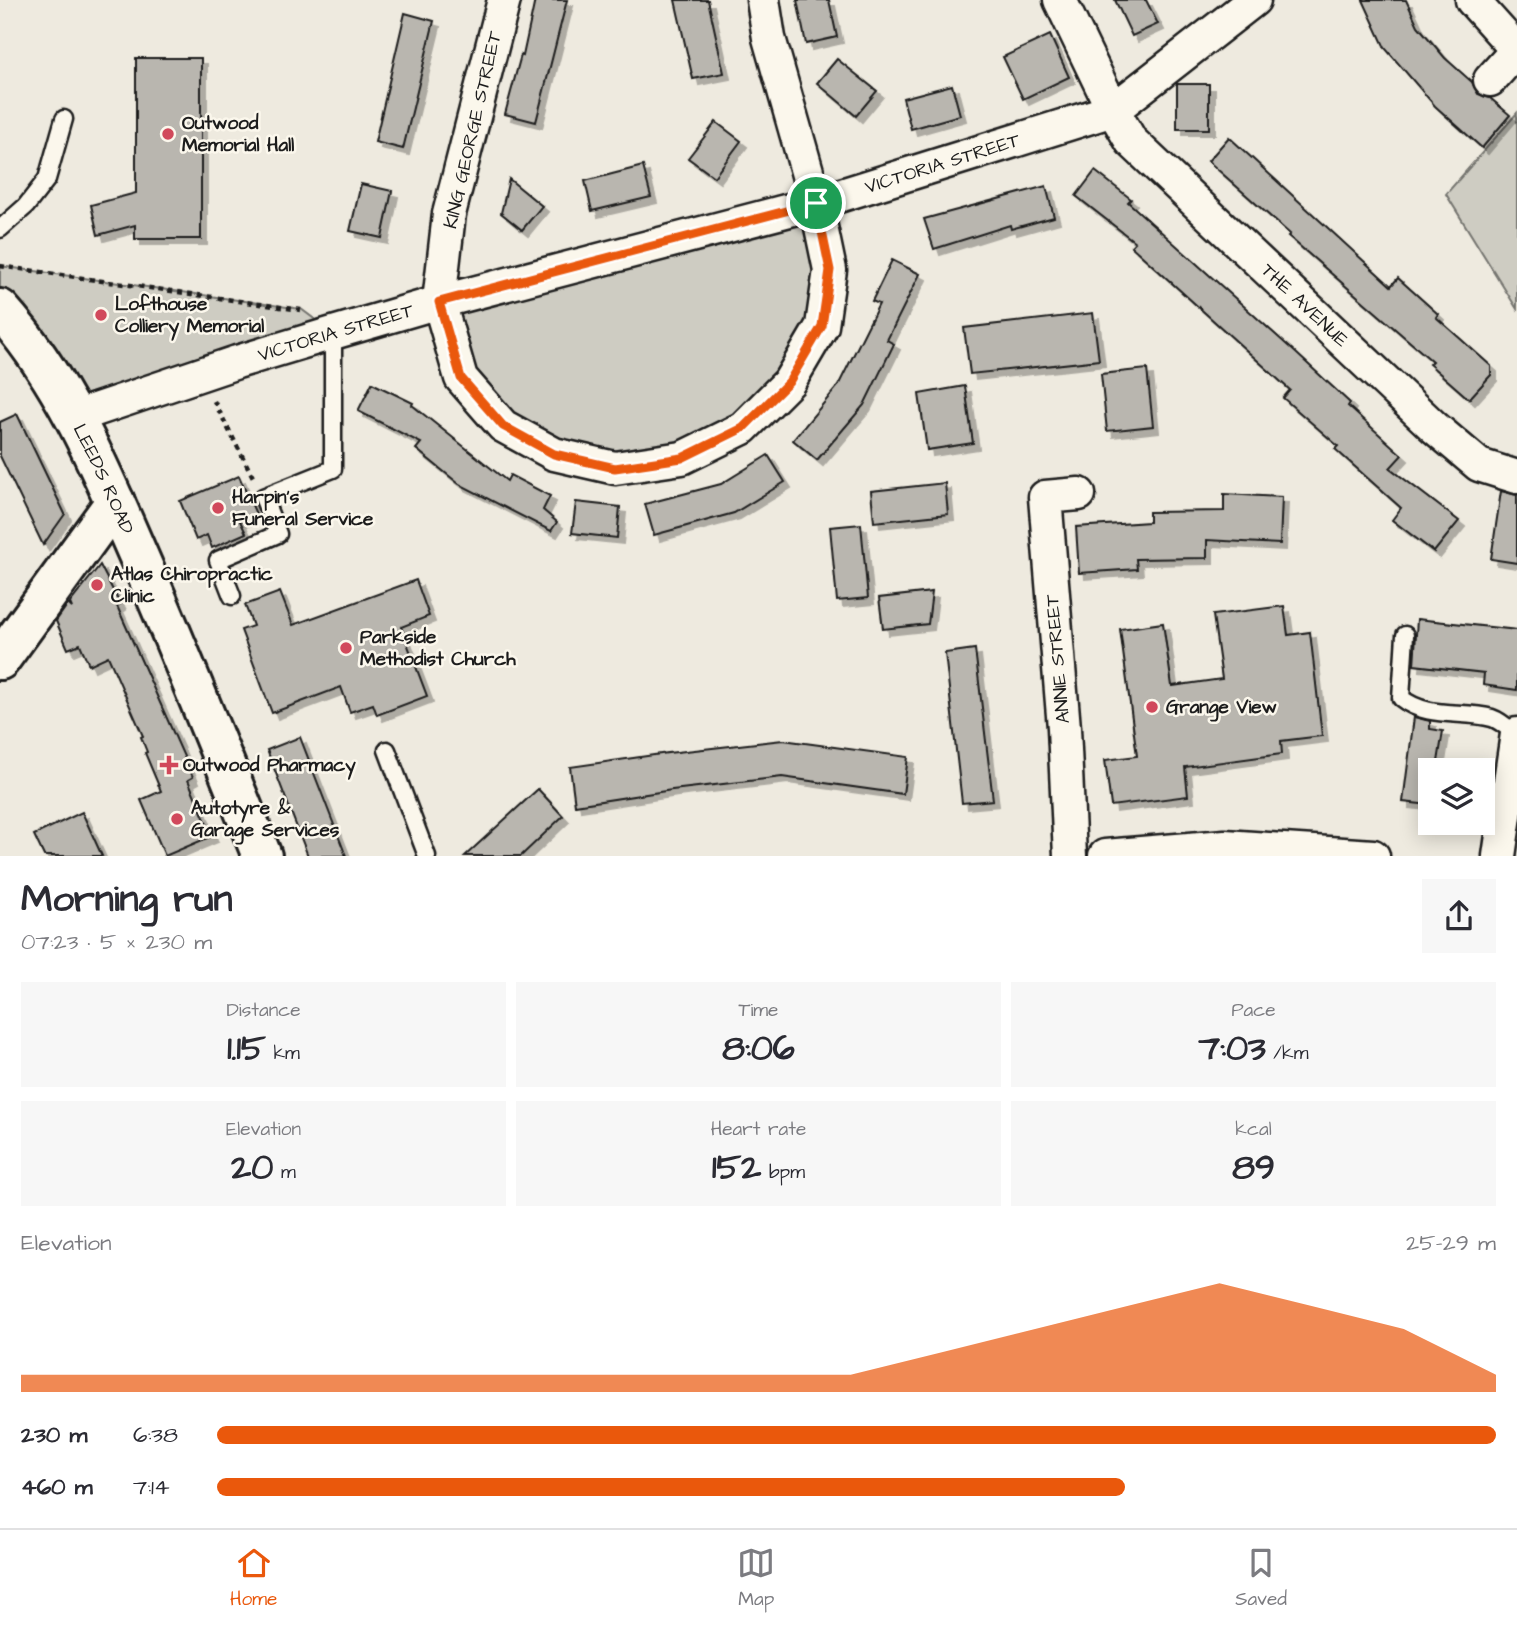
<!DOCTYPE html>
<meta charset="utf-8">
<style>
body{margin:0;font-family:"Architects Daughter",sans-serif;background:#f7f7f7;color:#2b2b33;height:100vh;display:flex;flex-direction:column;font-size:26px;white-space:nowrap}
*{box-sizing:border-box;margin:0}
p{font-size:23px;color:#7c7c81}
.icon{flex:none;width:38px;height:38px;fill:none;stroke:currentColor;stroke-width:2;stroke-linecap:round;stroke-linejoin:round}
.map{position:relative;height:856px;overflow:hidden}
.sheet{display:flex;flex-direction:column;background:#fff;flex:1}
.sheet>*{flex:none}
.controls{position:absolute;left:1418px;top:758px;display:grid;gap:14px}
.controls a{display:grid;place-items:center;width:77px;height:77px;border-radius:0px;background:#fff;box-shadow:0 4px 18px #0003;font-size:35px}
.pin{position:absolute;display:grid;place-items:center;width:60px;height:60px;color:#fff;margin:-30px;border:4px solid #fff;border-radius:50%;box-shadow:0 2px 7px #0007}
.round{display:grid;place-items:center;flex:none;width:74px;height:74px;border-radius:0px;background:#f7f7f7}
.overview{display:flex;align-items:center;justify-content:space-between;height:119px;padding:0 21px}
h1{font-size:38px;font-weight:800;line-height:52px}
.stats{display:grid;grid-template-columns:repeat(3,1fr);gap:10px;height:119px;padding:7px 21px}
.stats div{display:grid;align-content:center;border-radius:0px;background:#f7f7f7;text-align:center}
.stats b{font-size:35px;font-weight:800}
.stats small{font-size:19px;font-weight:400}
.stats p{font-size:19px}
.chart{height:196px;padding:14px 21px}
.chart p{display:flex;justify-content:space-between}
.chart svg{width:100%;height:126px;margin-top:7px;fill:#ea580c;opacity:.7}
ul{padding:0 21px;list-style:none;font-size:23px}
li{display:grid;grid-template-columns:112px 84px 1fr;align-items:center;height:52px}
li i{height:18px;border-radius:9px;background:#ea580c}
.tabs{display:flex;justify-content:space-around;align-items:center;height:98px;border-top:2px solid #e1e1e2;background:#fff;font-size:19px;color:#7c7c81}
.tabs a{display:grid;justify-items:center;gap:4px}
.tabs .current{color:#ea580c}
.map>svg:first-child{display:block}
.green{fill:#ceccc2;stroke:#75746f;stroke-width:2}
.building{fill:#b9b6af;stroke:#1c1c1c;stroke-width:2;filter:url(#shadow)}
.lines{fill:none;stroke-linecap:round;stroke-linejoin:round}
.lane-casing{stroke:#1c1c1c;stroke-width:21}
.street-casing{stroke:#1c1c1c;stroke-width:37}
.secondary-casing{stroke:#1c1c1c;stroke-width:44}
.primary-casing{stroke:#1c1c1c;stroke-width:44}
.path{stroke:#1c1c1c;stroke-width:4.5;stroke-dasharray:5 5;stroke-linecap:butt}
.lane{stroke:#fbf7ec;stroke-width:16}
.street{stroke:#fbf7ec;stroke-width:32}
.secondary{stroke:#fbf7ec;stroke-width:38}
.primary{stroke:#fbf7ec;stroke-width:38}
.route-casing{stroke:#fff;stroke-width:14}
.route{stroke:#ea580c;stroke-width:9}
.poi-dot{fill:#d1495b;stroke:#fbf7ec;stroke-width:2.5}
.labels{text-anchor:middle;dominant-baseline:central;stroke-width:5;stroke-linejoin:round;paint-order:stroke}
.poi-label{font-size:19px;font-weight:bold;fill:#1c1c1c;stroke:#fbf7ec;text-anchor:start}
.street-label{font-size:19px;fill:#1c1c1c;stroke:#fbf7ec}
</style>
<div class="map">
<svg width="1517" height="856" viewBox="0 0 1517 856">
<defs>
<filter id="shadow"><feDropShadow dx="6" dy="6" stdDeviation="0" flood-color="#0004"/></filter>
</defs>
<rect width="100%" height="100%" fill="#eeeadf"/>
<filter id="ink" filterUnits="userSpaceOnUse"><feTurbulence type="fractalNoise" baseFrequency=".0143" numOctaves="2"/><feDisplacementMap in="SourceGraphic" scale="14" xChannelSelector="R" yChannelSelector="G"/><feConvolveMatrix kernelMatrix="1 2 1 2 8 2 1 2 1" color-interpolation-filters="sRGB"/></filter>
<g filter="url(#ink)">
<g class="green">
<path d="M1517 113V309L1446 194Z"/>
<path d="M816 203 822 326 743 428 615 468 503 426 439 302Z"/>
<path d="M0 266 301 309 333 333 74 417 0 309Z"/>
</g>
<g class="building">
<path d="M535 0H567L536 122 505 114 521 55 523 56Z"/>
<path d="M675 0H708L724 73 693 79Z"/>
<path d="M797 0H829L837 37 806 44Z"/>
<path d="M1115 0H1146L1158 24 1132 36Z"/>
<path d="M1363 0H1406L1418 26 1445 58 1472 82 1478 94 1490 98 1510 115 1482 148 1435 106 1385 48Z"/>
<path d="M405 13 434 21 403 149 375 142Z"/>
<path d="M1050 35 1069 77 1023 99 1003 57Z"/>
<path d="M136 58H201V239H135V225L98 235 91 205 136 193Z"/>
<path d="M837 59 877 91 856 116 817 83Z"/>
<rect x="1177" y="84" width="32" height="45"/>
<path d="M952 85 960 115 911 129 903 98Z"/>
<path d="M716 122 741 141 714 177 688 158Z"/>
<path d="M1229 137 1391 286 1398 278 1438 314 1436 317 1491 366V375L1469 399 1429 364 1432 361 1288 236 1290 234 1208 161Z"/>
<path d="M643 166 651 197 592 211 585 181Z"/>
<path d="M1095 171 1131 199 1128 202 1296 353 1350 403 1348 406 1402 455 1390 468 1459 521 1434 552 1392 520 1401 508 1335 449 1338 446 1283 398 1290 390 1131 246 1135 242 1076 196Z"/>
<path d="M509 179 542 206 522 230 501 213Z"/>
<path d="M361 184 392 191 382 238 350 231Z"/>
<path d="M1046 186 1054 217 1011 229 1010 225 934 249 924 219Z"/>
<path d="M892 260 920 274 887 340 894 344 864 405 817 460 793 440 838 386 879 304 872 301Z"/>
<path d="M1093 313 1099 360 970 374 964 328Z"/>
<path d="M1147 369 1153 426 1107 431 1101 374Z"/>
<path d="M372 383 413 403 412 405 507 481 510 475 550 496 543 510 557 522 551 531 459 484 416 449 421 443 358 411Z"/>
<path d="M965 386 973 443 927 450 919 394Z"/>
<path d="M17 414 65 514 43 545 0 456V422Z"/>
<path d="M768 455 785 482 734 513 654 535 645 504 721 484Z"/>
<path d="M239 476 256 514 240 521 246 533 212 548 207 535 196 540 180 501Z"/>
<path d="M945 483 948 514 874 522 871 491Z"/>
<path d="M1501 491 1517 495V563L1491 559Z"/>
<path d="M1224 494 1282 497 1280 544 1207 540V558L1136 559 1137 569 1079 573 1076 527 1149 522V512L1224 511Z"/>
<path d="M576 502 620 507 617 538 572 533Z"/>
<path d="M861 524 868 598 837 601 830 527Z"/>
<path d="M100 565 120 604 117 606 193 777 188 780 212 836 165 856 141 800 161 791 145 753 147 752 141 737 143 736 108 656 89 665 80 644 68 649 56 621 68 604 72 608 70 603Z"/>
<path d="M416 580 429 616 401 627 427 696 377 715 373 704 350 712 341 687 272 713 241 630 253 626 245 605 280 592 293 625Z"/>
<path d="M932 592 928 624 883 629 879 598Z"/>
<path d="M1284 606 1288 635 1310 632 1322 736 1281 741 1282 754 1185 767 1188 796 1111 806 1105 760 1137 756 1120 629 1163 623 1172 686 1222 679 1213 615Z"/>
<path d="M1417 619 1517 630V690L1483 685 1484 673 1414 665Z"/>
<path d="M975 649 993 800 962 803 945 653Z"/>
<path d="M1414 717 1430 721V729L1443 731 1437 768 1430 767V805L1403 802Z"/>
<path d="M300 737 329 812 346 856H308L267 750Z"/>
<path d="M783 740 908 757 903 794 782 777 672 790 575 805 570 767 668 753Z"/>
<path d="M538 789 563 816 521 856H465Z"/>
<path d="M82 812 102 856H44L34 835Z"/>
</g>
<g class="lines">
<g class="lane-casing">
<g id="lane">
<path d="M0 229 26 206 47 179 64 119"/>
<path d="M232 596 218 560 278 534 263 497 333 469V333"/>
<path d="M1405 635 1401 698C1427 719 1462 710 1492 718 1501 721 1508 728 1515 734"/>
<path d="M387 750 427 856"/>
</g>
</g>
<g class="street-casing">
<g id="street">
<path d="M504 0 449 214 439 302 461 378 503 426 554 454 615 468 682 458 743 428 789 382 822 326 830 270 816 203 769 38 763 0"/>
<path id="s1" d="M1060 0 1113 110 1131 141 1434 427 1479 465 1517 477"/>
<path d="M1472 0 1517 50"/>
<path d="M1490 80 1517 50"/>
<path id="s2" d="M74 417 237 362 333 333 439 302 816 203 1113 110 1254 0"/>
<path d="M1070 856 1064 728 1045 497 1079 494"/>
<path d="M1105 856 1225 846 1373 856"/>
<path d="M1499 856 1517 734"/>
</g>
</g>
<g class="secondary-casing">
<path id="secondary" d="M0 660 115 502"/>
</g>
<g class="primary-casing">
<g id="primary">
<path id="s3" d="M0 309C64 380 101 470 139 557 182 656 222 756 262 856"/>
</g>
</g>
<g class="path">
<path d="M0 266 301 310"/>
<path d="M214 401 253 477"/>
</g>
<use href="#lane" class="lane"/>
<use href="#street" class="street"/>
<use href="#secondary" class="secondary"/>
<use href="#primary" class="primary"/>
</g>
</g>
<g class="lines" filter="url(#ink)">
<g class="route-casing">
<path id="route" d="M816 203 830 270 822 326 789 382 743 428 682 458 615 468 554 454 503 426 461 378 439 302Z"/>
</g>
<use href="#route" class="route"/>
</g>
<g class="poi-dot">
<circle cx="168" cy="134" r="7"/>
<circle cx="101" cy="315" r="7"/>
<circle cx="218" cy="508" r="7"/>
<circle cx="97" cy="585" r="7"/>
<circle cx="346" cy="648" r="7"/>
<circle cx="1152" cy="707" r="7"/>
<path d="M165.5 754.5h7v7h7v7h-7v7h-7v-7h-7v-7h7z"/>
<circle cx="177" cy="819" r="7"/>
</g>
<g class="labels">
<g class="poi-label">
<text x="182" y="123">Outwood<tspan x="182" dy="22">Memorial Hall</tspan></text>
<text x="115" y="304">Lofthouse<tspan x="115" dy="22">Colliery Memorial</tspan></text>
<text x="232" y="497">Harpin's<tspan x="232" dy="22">Funeral Service</tspan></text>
<text x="111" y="574">Atlas Chiropractic<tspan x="111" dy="22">Clinic</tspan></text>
<text x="360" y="637">Parkside<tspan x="360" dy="22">Methodist Church</tspan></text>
<text x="1166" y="707">Grange View</text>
<text x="183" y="765">Outwood Pharmacy</text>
<text x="191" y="808">Autotyre &amp;<tspan x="191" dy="22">Garage Services</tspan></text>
</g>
<g class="street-label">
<text transform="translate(473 130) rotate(-77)">KING GEORGE STREET</text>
<text stroke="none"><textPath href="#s2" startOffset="905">VICTORIA STREET</textPath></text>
<text stroke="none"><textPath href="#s1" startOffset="397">THE AVENUE</textPath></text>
<text stroke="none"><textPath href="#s2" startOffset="275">VICTORIA STREET</textPath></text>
<text stroke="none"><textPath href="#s3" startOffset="200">LEEDS ROAD</textPath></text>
<text transform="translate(1058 659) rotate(-95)">ANNIE STREET</text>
</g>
</g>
</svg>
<div class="controls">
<a><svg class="icon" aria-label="layers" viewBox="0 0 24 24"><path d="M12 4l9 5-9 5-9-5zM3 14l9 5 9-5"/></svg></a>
</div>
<div class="pin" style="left:816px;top:203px;background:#1e9e55"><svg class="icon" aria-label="arrive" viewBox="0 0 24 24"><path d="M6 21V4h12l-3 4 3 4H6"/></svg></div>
</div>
<section class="sheet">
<div class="overview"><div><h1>Morning run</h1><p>07:23 · 5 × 230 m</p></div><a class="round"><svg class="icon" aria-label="share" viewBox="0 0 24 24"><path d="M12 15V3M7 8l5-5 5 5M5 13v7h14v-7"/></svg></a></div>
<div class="stats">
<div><p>Distance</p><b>1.15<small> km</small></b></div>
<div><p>Time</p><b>8:06</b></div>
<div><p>Pace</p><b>7:03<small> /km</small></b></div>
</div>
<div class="stats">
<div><p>Elevation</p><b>20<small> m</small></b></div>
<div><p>Heart rate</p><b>152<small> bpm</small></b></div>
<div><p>kcal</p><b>89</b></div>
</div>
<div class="chart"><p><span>Elevation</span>25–29 m</p>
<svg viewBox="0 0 160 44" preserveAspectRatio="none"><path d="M0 44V38L10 38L20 38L30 38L40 38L50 38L60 38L70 38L80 38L90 38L100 30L110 22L120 14L130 6L140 14L150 22L160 38V44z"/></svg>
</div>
<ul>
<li><b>230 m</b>6:38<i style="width:100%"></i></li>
<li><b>460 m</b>7:14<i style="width:71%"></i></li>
</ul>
</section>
<nav class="tabs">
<a class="current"><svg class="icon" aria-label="home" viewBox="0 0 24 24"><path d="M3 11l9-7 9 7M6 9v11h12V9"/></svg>Home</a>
<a><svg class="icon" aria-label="map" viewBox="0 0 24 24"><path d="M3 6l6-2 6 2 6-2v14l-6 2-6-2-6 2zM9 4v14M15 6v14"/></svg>Map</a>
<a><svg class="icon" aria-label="saved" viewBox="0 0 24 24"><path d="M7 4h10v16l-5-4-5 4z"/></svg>Saved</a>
</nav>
